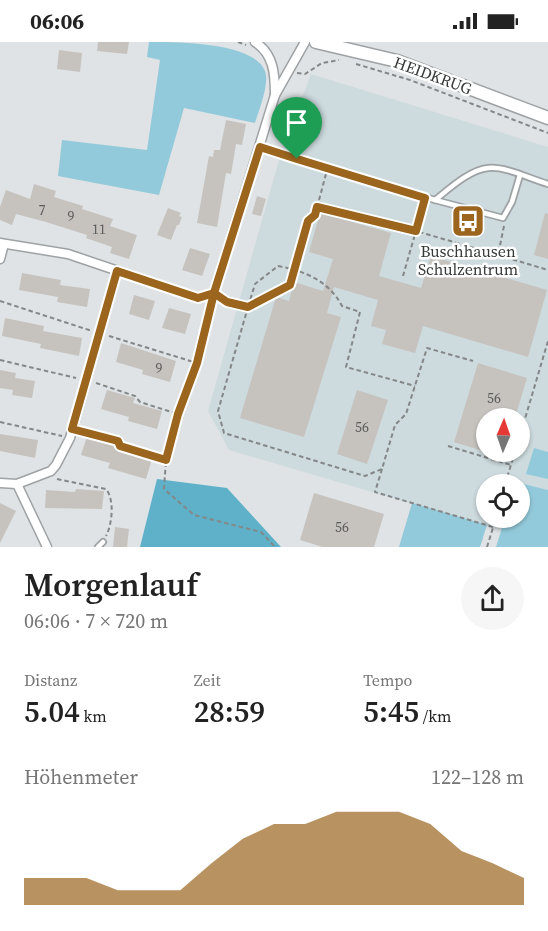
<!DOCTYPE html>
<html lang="de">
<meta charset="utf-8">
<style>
body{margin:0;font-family:"Source Serif 4",serif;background:#f6f6f6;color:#222;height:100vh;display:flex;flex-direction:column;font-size:22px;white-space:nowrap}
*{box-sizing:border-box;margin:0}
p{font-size:20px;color:#767676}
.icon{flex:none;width:33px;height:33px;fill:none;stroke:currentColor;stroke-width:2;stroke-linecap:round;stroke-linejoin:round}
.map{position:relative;height:505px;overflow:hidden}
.sheet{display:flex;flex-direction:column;background:#fff;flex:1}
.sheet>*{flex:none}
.needle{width:39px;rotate:2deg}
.controls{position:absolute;left:476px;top:366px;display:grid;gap:12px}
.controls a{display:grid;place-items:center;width:54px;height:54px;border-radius:50%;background:#fff;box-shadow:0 2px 4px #0004;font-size:30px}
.pin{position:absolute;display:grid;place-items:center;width:51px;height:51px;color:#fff;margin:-62px -26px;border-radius:50% 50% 50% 0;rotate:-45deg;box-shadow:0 0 6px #0007}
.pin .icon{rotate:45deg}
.round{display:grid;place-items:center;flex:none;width:63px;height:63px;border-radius:32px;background:#f6f6f6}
.summary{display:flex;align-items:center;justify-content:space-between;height:102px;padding:0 24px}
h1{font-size:33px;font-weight:600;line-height:45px}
.figures{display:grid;grid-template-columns:repeat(3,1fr);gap:9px;height:102px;padding:6px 24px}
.figures div{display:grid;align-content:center}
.figures b{font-size:30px;font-weight:600}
.figures small{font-size:16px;font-weight:400}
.figures p{font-size:16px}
.chart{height:168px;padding:12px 24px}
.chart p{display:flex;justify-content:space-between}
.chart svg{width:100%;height:108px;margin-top:6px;fill:#9b651e;opacity:.7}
.status{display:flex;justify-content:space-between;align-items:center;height:42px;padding:0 30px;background:#fff;direction:ltr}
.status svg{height:16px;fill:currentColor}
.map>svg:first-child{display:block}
.built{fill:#cddade;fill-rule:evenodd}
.green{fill:#93cadb}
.forest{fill:#5fb1c9}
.building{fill:#c6c3bf}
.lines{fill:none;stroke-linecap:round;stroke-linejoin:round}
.service-casing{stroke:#9ea2a4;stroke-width:8}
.minor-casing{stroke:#9ea2a4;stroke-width:11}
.secondary-casing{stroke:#9ea2a4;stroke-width:15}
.path{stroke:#848787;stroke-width:2;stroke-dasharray:4.5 3;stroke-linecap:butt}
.service{stroke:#fff;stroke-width:4.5}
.minor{stroke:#fff;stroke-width:8}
.secondary{stroke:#fff;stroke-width:12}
.route-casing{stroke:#fff;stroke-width:12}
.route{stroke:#9b651e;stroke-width:8}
.labels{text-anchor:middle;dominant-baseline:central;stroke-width:5;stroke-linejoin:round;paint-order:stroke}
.number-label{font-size:14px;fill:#5c5c5b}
.street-label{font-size:16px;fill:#383a3a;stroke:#fff}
.poi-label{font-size:16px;fill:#383a3a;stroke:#fff}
</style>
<div class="status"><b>06:06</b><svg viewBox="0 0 49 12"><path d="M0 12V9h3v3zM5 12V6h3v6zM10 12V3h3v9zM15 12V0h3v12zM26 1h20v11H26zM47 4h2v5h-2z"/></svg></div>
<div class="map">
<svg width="548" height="505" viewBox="0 0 548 505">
<rect width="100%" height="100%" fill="#dfe3e5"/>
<path class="built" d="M311 32 548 105V448L516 440 515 442H486V476H505L501 488 229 408 208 369 281 111ZM486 376H519V410H486Z"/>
<g class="green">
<path d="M149 0C180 0 272 0 266 40 265 53 259 68 255 81L184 66 159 153 58 134 62 98 147 108 160 18 147 15Z"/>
<path d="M534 406 548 410V437L526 432Z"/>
<path d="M516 440 548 448V505H496L505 476H519V442H515Z"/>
<path d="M412 461 487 483 480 505H399Z"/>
</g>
<path class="forest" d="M157 437 227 446 281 505H140Z"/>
<g class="building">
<path d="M98 0H129L127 12 97 9Z"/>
<path d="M59 8 82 11 80 30 57 27Z"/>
<path d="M226 78 246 82 242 103 236 102 231 132 226 131 217 185 197 181 209 114 213 115 214 108H220Z"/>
<path d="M34 142 56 149 54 155 83 164 82 167 113 177 110 184 137 193 129 217 110 211 112 205 86 196 87 193 46 180 16 172 12 183 0 178V165L6 148 30 157Z"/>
<path d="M257 154 266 157 261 174 252 172Z"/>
<path d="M168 166 181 171 179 174 182 175 179 183H177L171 198 157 193Z"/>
<path d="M320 171 391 191 379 234 421 246 431 214 547 248 528 315 423 284 415 311 382 302 386 288 371 284 378 258 334 245 327 271 341 275 304 395 240 376 276 255 289 259 294 240 323 249 333 217 309 210Z"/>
<path d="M545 171 548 172V217L534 213Z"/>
<path d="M190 206 210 212 202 234 182 228Z"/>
<path d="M22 231 61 238 60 243 90 247 87 265 57 260 58 255 19 248Z"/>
<path d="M134 253 155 259 149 278 129 272Z"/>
<path d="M169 266 191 272 185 292 162 286Z"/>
<path d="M5 276 44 284 43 289 82 296 79 314 40 306 41 302 2 294Z"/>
<path d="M121 301 176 319 170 340 142 332 143 328 116 320Z"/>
<path d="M478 321 527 336 515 376H486V410L454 400Z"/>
<path d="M0 328 16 331 15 336 35 339 32 356 12 353 13 348 0 346Z"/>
<path d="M107 348 135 356 133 361 162 369 157 387 128 379 129 375 101 367Z"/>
<path d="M357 348 388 358 367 422 337 412Z"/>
<path d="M0 392 38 398 35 416 0 409Z"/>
<path d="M87 394 115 403 114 406 152 417 146 437 108 426 110 421 81 413Z"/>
<path d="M76 447 104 449 102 467 45 466 46 448 75 450Z"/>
<path d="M314 451 384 472 374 505H323L300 498Z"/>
<path d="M0 461 16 469 0 501Z"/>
<path d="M115 485 129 487 127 505H113Z"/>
</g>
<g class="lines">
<g class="service-casing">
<g id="service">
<path d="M260 105 435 158 503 176 512 160 520 133"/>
<path d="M435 158C449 147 469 128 488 126 506 124 530 137 548 142"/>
<path d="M215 251 227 260"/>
<path d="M98 505 103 500"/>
</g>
</g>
<g class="minor-casing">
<g id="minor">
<path d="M255 0C274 12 275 33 275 53"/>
<path d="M0 201 68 212 198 256 214 251 275 53 305 0"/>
<path d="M0 217 4 202"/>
<path d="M0 441 17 442 51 429 56 423 70 396 117 229"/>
<path d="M17 442 47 505"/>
</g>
</g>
<g class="secondary-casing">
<path id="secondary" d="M316 0 397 19 548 76"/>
</g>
<g class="path">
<path d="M238 0 246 3"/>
<path d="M356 22 410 38 548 91"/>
<path d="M297 31 305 32 322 21 339 18"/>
<path d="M326 132 315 173 308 179 290 243 248 265 218 369 224 391 365 434 382 427 395 383 406 372 427 306 473 319"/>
<path d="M317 165 416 189 498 213"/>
<path d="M504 184 498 213 548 228"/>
<path d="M403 234 424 161"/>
<path d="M0 259 92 289"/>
<path d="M211 262 197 321 178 372 166 418 164 447 194 473 261 490 275 505"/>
<path d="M234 262 248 265 255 242 278 224C305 229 329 239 342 264L360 270 346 325 415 344"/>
<path d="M109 294 197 321"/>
<path d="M0 318 76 336"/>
<path d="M96 341 135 354 140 360 178 372"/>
<path d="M0 380 62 394"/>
<path d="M81 389 118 399 120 404 165 418"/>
<path d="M519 397 548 299"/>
<path d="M448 404 511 423"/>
<path d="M382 427 375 450 493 485"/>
<path d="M57 437 106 447C115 458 112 483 106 494"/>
<path d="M505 442 515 410"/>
<path d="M487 505 496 476"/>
</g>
<use href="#service" class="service"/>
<use href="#minor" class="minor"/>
<use href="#secondary" class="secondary"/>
</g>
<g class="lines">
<g class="route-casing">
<path id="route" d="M297 117 260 105 214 251 198 256 117 229 72 387 118 399 120 404 166 418 178 372 197 321 214 251 227 260 248 265 290 243 308 179 315 173 317 165 416 189 425 156 297 117"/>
</g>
<use href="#route" class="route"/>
</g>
<defs>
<g id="bus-square" transform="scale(1.725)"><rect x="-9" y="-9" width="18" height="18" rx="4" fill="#9b651e" stroke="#fff"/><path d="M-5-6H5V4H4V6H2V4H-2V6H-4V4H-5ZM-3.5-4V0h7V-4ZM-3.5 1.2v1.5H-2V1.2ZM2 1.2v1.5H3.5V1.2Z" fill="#fff"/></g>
</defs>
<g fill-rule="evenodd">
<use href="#bus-square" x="468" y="179"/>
</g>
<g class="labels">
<g class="number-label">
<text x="42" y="168">7</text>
<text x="71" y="174">9</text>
<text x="99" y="187">11</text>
<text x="159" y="326">9</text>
<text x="494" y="356">56</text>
<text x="362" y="385">56</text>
<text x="342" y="485">56</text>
</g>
<g class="street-label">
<text transform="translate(433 33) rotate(20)">HEIDKRUG</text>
</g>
<g class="poi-label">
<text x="468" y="209">Buschhausen<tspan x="468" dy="18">Schulzentrum</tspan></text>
</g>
</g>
</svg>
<div class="controls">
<a><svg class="needle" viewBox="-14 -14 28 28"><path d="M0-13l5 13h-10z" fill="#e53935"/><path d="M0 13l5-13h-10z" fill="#767676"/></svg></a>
<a><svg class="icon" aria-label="locate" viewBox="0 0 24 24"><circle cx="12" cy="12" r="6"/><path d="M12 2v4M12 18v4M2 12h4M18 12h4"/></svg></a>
</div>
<div class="pin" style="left:297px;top:117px;background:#1e9e55"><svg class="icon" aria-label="arrive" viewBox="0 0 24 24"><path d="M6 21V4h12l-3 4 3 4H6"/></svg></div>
</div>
<section class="sheet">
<div class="summary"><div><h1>Morgenlauf</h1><p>06:06 · 7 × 720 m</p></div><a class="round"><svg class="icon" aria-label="share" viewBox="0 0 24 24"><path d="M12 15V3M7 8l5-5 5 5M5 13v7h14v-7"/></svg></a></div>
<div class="figures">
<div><p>Distanz</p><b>5.04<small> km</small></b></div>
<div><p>Zeit</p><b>28:59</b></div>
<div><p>Tempo</p><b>5:45<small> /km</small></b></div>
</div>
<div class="chart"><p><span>Höhenmeter</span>122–128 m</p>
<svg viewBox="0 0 160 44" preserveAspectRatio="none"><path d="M0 44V33L10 33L20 33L30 38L40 38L50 38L60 27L70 17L80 11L90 11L100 6L110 6L120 6L130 11L140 22L150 27L160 33V44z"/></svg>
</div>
</section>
